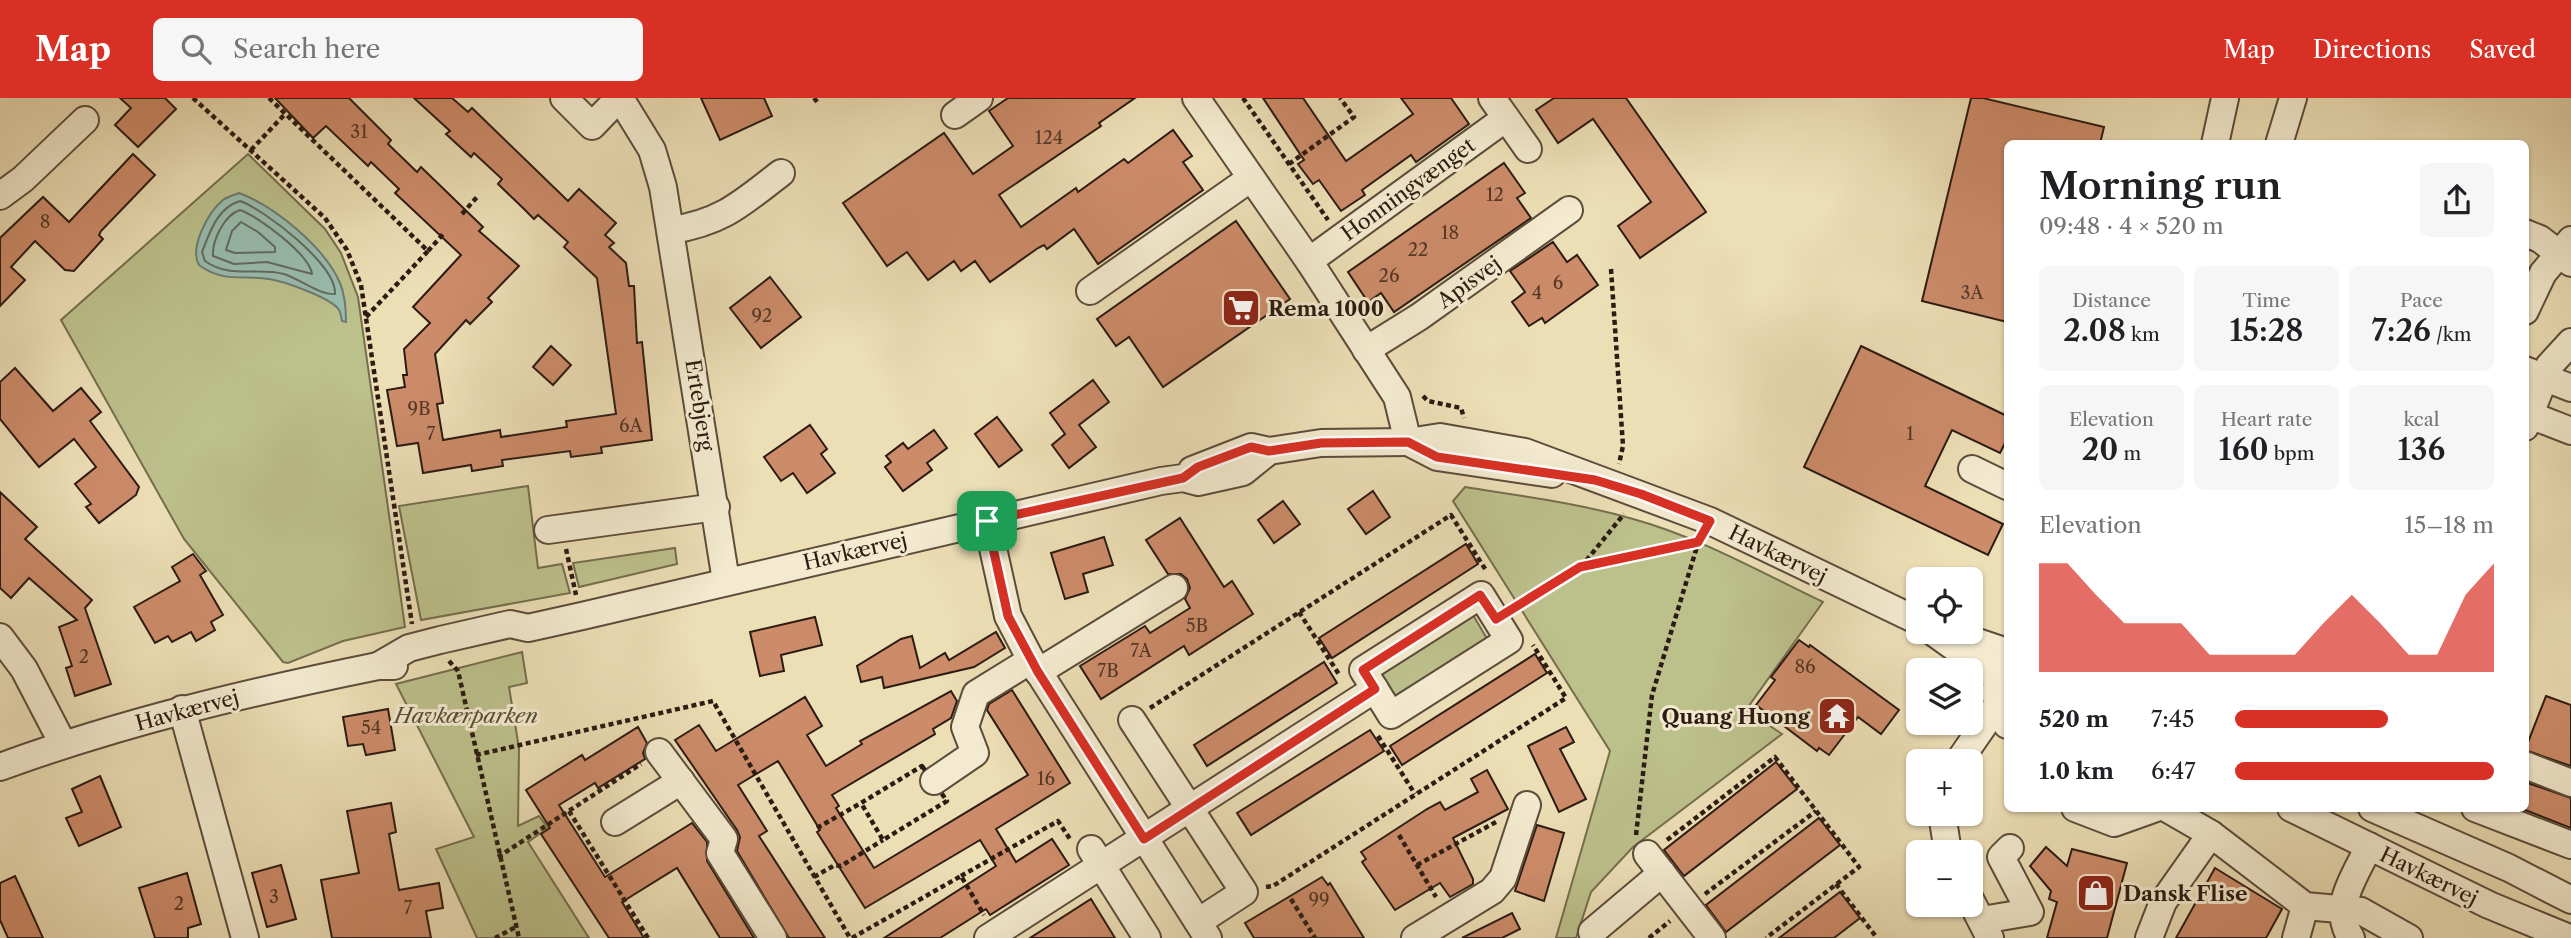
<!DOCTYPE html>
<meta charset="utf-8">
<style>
body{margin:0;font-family:"Libre Caslon Text",serif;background:#f6f6f6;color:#202124;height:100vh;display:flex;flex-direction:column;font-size:26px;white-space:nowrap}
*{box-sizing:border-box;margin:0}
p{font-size:23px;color:#757577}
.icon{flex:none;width:38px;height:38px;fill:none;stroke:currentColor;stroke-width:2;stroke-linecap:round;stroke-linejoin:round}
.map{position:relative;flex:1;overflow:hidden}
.panel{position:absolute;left:2004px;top:42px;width:525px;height:672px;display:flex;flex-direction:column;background:#fff;border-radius:10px;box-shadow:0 2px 5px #0004}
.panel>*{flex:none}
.controls{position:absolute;left:1906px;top:469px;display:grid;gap:14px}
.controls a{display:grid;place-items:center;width:77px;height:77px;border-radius:10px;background:#fff;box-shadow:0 2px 5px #0004;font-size:35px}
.pin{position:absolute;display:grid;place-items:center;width:60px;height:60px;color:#fff;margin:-30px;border-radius:14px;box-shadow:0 4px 10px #0006}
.round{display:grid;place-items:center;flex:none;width:74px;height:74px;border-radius:10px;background:#f6f6f6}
.overview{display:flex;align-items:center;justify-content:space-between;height:119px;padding:0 35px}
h1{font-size:38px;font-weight:600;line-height:52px}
.stats{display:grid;grid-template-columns:repeat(3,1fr);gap:10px;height:119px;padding:7px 35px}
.stats div{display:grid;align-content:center;border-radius:10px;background:#f6f6f6;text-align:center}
.stats b{font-size:30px;font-weight:600}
.stats small{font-size:19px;font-weight:400}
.stats p{font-size:19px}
.chart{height:196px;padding:14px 35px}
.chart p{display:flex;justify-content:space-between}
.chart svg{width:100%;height:126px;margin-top:7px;fill:#d93025;opacity:.7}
ul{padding:0 35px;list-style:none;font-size:23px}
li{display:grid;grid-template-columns:112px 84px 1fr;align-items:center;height:52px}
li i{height:18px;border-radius:9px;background:#d93025}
header{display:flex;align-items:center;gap:42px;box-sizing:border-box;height:98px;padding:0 35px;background:#d93025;color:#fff}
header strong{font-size:33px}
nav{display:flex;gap:38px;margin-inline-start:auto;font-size:24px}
.search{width:490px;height:63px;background:#f6f6f6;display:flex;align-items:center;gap:18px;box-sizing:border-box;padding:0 24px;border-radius:10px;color:#757577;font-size:26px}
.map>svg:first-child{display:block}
.green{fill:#bcc08b;stroke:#746e4e;stroke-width:2}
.water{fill:#99bcaf;stroke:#6d7c70;stroke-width:2}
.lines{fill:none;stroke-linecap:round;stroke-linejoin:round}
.shore{stroke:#626c60;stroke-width:2}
.building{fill:#cc8b69;stroke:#2c1b12;stroke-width:2}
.minor-casing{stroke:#5c4c3b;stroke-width:30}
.path{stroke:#2c1b12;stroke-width:4.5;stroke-dasharray:5 3.5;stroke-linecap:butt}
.minor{stroke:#f3eacf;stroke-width:26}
.route-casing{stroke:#fff;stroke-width:14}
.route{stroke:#d93025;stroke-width:9}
.labels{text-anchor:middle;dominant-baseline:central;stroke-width:6;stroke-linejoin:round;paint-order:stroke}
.number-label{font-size:18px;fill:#543728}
.street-label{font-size:21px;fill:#2c1b12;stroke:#f3eacf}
.poi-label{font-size:21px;font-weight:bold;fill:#2c1b12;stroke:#f3eacf;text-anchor:start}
.park-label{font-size:21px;font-style:italic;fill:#574d36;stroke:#f3eacf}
</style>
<header>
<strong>Map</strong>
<div class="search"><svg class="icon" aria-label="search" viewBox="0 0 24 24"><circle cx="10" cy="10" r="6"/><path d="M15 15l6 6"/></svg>Search here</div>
<nav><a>Map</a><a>Directions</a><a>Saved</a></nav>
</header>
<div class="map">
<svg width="2571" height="840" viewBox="0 0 2571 840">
<rect width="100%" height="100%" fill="#ecdeb5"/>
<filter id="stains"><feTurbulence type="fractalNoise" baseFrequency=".00286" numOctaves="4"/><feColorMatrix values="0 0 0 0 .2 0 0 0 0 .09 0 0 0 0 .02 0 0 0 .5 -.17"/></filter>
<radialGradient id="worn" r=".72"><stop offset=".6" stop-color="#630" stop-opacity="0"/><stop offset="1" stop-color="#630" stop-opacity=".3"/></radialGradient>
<g class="green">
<path d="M248 56 325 131 341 155 358 199 405 529 343 543 288 565 283 564 184 441 61 222Z"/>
<path d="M528 388 538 470 562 466 570 495 421 522 399 408Z"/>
<path d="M1465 389C1521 398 1578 405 1633 421 1699 439 1762 475 1823 504L1746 612 1782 636 1633 749 1591 794 1576 840H1556L1610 653 1453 403Z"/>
<path d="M675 450 677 466 579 489 573 465Z"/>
<path d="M1473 517 1489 544 1394 605 1377 577Z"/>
<path d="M522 554 527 585 509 589 519 650 518 728 539 718 548 730 528 744 589 840H477L436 751 474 739 396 586Z"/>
</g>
<path class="water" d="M239 95C275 108 325 150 340 185 345 197 346 211 346 224L342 223C341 219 341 215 339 212 332 200 283 183 269 181 243 177 223 185 199 167 189 150 208 114 223 102 227 99 234 97 239 95Z"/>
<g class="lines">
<g class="shore">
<path d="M240 103C265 112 337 167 335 196 319 197 300 181 284 176 257 169 230 181 205 163L202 154C210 134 217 110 240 103Z"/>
<path d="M240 112C258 118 310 157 312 176L267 164 234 166 213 158C212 143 224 117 240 112Z"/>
<path d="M241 124 258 134 275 149V154L235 155 226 152 232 133Z"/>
</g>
</g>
<g class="building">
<path d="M120 0H165L176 11 138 49 115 27 131 10Z"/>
<path d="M275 0H349L391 42 388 46 417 74 421 69 483 129 479 133 519 168 488 200 492 204 470 226 466 222 435 256 443 305 437 306 443 342 500 332 501 339 567 329 566 323 616 316 597 180 564 149 568 144 538 117 534 121 522 109 498 86 502 81 474 55 471 59 446 36 450 33 414 0H452L468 14 472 10 568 103 579 91 616 125 605 137 614 145 609 149 626 165 629 188H634L637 245 642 244 652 342 601 349 602 355 571 359 570 353 502 362 503 368 472 373 471 367 423 375 418 345 397 348 387 292 405 289 403 277H407L404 251 430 225 413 209 461 157 395 95 399 91 371 64 368 68 326 28 313 40Z"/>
<path d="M701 0H764L772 18 720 42Z"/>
<path d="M1008 0H1135L1099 25 1101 28 999 97 1021 129 1076 90 1078 94 1124 61 1128 65 1173 32 1192 58 1183 64 1203 92 1098 166 1074 131 1047 151 1044 147 1038 150 990 184 975 163 961 173 954 163 928 182 907 154 887 168 843 105 944 35 973 76 1013 48 989 13Z"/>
<path d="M1263 0H1303L1346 63 1413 16 1401 0H1451L1469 26 1416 64 1411 57 1362 92 1365 97 1341 113 1319 82 1313 86 1298 66 1304 62Z"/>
<path d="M1554 0H1626L1706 114 1640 160 1618 128 1651 104 1593 21 1558 45 1536 12Z"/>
<path d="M1971 0H1983L2104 29 2100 46H2007V224L1922 203Z"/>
<path d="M133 56 155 77 101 133 99 137 103 141 74 173 65 172 35 143 11 169 25 182 0 208V140L43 99 69 124Z"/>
<path d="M1504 65 1525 95 1517 100 1531 120 1394 214 1381 195 1368 204 1348 174Z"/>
<path d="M1236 123 1290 201 1163 289 1129 239 1116 248 1097 221Z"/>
<path d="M1553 144 1567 164 1577 157 1598 187 1545 225 1542 220 1529 228 1512 204 1525 194 1510 173Z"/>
<path d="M770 179 801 219 761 250 730 210Z"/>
<path d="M551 248 571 267 553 287 533 269Z"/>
<path d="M1861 248 2007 318V341L2000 355 1952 332 1925 388 2003 426 1988 457 1804 369Z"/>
<path d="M15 270 53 313 81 290 101 314 90 323 139 389 136 397 99 425 86 409 91 406 75 386 96 369 74 341 39 369 0 321V284Z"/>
<path d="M1093 282 1109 304 1079 327 1096 349 1069 370 1052 347 1065 336 1050 315Z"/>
<path d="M997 319 1022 352 999 369 975 336Z"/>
<path d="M810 327 827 351 821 356 835 375 807 395 793 375 781 383 764 359Z"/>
<path d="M934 332 947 350 927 365 932 372 903 393 885 369 891 364 886 358 903 345 908 351Z"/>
<path d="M1373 393 1390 419 1366 436 1348 411Z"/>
<path d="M0 394 37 429 25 441 92 502 85 510 111 586 75 598 66 570 72 568 59 529 77 522 29 480 11 500 0 490Z"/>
<path d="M1283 403 1300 426 1274 445 1258 422Z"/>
<path d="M1180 420 1224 489 1232 483 1253 516 1189 557 1184 548 1101 601 1080 568 1145 528 1150 535 1190 510 1185 501 1190 490 1187 481 1181 476H1168L1146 442Z"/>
<path d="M1104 439 1113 467 1083 476 1088 494 1065 501 1051 455Z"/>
<path d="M1466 446 1478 466 1332 560 1319 540Z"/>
<path d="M193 456 206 473 200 477 223 517 211 524 215 532 196 543 191 534 172 544 168 538 155 545 134 509 180 483 172 469Z"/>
<path d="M815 519 822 547 781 557 784 573 760 578 750 534Z"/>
<path d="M996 534 1005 550 974 569 884 590 882 579 861 584 857 568 901 541 912 538 920 570 945 555 949 562Z"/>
<path d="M1799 542 1809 549 1810 547 1899 612 1881 636 1858 619 1829 657 1819 650 1817 653 1756 607 1775 582 1771 579Z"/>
<path d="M1535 556 1547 575 1402 667 1390 648Z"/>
<path d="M1324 564 1337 585 1207 668 1194 647Z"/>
<path d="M1012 592 1070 685 996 731 1016 764 1052 741 1069 767 990 817 986 811 940 840H884L996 768 980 742 865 810 817 734 820 732 778 663 738 687 767 733 759 738 825 840H789L737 753 740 739 737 732 675 642 699 627 716 653 805 599 822 628 807 637 826 668 862 646 860 643 951 593 957 603 951 620 933 631 935 636 832 697 839 708 836 710 874 770 1028 677 987 612 989 606Z"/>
<path d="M2546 598 2571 607V668L2525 652Z"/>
<path d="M388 611 395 652 366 657 363 646 348 648 343 619Z"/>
<path d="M638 629 647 645 643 655 645 661 598 690 595 685 559 707 605 779 692 725 707 744V763L754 840H720L677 770 622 804 644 840H609L541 736 550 730 526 692 582 657 585 662Z"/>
<path d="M1566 629 1574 644 1560 651 1586 701 1559 714 1528 648Z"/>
<path d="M1370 632 1384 653 1251 737 1237 715Z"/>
<path d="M1776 664 1797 691 1684 778 1664 752Z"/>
<path d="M1487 672 1508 711 1453 740 1473 781V786L1450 799 1440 785 1395 812 1362 764 1366 761 1361 754 1427 711 1440 704 1445 712 1478 694 1471 681Z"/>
<path d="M100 678 121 729 79 748 66 720 82 714 72 691Z"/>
<path d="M2525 684 2571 700V730L2525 712Z"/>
<path d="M391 705 396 734 389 736 399 792 439 785 443 810 426 813 431 840H332L321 782 359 775 347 713Z"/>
<path d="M1819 720 1840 747 1726 834 1706 807Z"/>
<path d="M1537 727 1564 735 1544 803 1515 793Z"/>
<path d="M2046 749 2067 768 2072 751 2127 765 2107 840H2047L2057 804 2049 801 2051 793 2030 768Z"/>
<path d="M281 767 296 821 267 829 252 775Z"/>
<path d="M2215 770 2282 811 2266 840H2176Z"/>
<path d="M187 775 201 826 188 830V840H155L139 790Z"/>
<path d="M15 778 43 840H8L0 822V785Z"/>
<path d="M1322 779 1328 787 1330 785 1364 840H1254L1245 825Z"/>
<path d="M1840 794 1860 820 1834 840H1779Z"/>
<path d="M1091 801 1115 840H1030Z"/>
<path d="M1512 815 1520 831 1502 840H1462Z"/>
</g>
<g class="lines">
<g class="minor-casing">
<g id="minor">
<path d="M564 0 592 28 619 0"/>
<path d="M620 0 652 52 663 89 726 483"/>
<path d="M1196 0 1309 163 1397 299 1408 344"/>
<path d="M1492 0 1528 51"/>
<path d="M955 17 979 0"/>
<path d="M2215 46 2225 0"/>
<path d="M2279 46 2293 0"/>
<path d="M0 98 23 81 85 22"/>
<path d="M672 132C723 124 742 105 781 75"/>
<path d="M2525 135 2540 141 2571 165"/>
<path d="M1309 163 1506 20"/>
<path d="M1090 193 1251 80"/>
<path d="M2525 213 2543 175 2571 142"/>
<path d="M1366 252 1419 219 1569 112"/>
<path d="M2525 272 2571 290"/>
<path d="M2530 317 2571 333"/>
<path d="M2525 329 2549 268 2571 244"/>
<path d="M1408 344 1437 359 1552 376"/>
<path d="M1972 371 2007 388"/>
<path d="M1192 372 1251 349 1269 353 1321 345 1408 344 1440 339 1525 354 1710 423 1918 523"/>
<path d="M987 423 1008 518 1031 562 1208 840"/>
<path d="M548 432 716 409"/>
<path d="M1481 497 1509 542 1391 617 1363 572Z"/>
<path d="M1933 534 1997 580"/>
<path d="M1948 534 2007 554"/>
<path d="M0 539 24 571 63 646"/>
<path d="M2007 562C1992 581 1992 608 2007 627"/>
<path d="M378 568 409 550 440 542 510 526 528 530 582 518 1161 383 1183 380 1198 384 1243 374 1269 353"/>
<path d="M1038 574 1174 490"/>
<path d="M182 611 245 840"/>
<path d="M1132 622 1244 794 1198 824"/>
<path d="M659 654 724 741 720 755 773 840"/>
<path d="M1959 663 1997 608"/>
<path d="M2525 667 2571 685"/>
<path d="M0 669C123 624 250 594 378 568H394"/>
<path d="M934 683 975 655 965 629 976 596 1031 562"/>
<path d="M2075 710 2114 725 2156 710"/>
<path d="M2166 710 2211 736 2305 808 2361 813 2409 840"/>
<path d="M2291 710 2489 807 2569 840"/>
<path d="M2372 710 2509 770 2571 802"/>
<path d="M2475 710 2571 747"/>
<path d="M1942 716 1948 754"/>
<path d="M615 724 681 683"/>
<path d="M1091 751 1147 840"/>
<path d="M1647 756 1712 840"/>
<path d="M1970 801 1990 840"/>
<path d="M1982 822 2030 814 2001 759 2010 750"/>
<path d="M1592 834 1662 775"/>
<path d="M988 840 1375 591"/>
<path d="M1415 840 1492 793 1503 780 1527 707"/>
<path d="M2149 840 2163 804 2211 736"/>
<path d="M2296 840 2305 808"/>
<path d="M2351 840C2331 808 2355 779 2369 748"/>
</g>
</g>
<g class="path">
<path d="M193 0 325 120 347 152 361 187 412 526"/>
<path d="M269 0 428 153 366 219"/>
<path d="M814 0 818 5"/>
<path d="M1243 0 1328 122"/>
<path d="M251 52 285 16"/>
<path d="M1289 66 1354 19 1340 0"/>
<path d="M462 116 477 99"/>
<path d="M428 153 445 134"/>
<path d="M1611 171 1623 348 1619 366"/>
<path d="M1423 298 1428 303 1461 310 1464 320"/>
<path d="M566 451 576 497"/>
<path d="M1581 469 1624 416"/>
<path d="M1516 509 1580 469 1697 445"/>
<path d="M1299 514 1340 578"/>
<path d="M449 563 458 573 519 840"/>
<path d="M1150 610 1451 417 1487 474"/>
<path d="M1378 638 1415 696"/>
<path d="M476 657 713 603 850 840"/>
<path d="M922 668 947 703 883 742 861 705Z"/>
<path d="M569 713 648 840"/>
<path d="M817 730 861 705"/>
<path d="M1399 737 1436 799"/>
<path d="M1636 737 1652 597 1699 442"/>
<path d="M1667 742 1775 659 1859 769 1766 840"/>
<path d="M498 759 641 666"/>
<path d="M1417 767 1496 724"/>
<path d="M961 778 1058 723 1070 741"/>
<path d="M814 779 835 767 841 768 883 742"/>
<path d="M1836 786 1877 840"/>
<path d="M1266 789 1273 788 1566 600 1533 547"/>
<path d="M1705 796 1816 713"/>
<path d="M1291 801 1315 840"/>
<path d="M495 840 516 829"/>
<path d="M852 840 961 778 984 817"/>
<path d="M1649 840 1670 823"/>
</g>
<use href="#minor" class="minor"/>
</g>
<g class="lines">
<g class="route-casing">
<path id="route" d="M1408 344 1437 359 1595 382 1641 396 1710 423 1698 444 1580 469 1496 521 1480 497 1363 572 1375 591 1144 741 1038 574 1008 518 987 423 1183 380 1198 369 1251 349 1269 353 1321 345Z"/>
</g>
<use href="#route" class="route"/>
</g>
<defs>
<g id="supermarket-square" transform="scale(2.0125)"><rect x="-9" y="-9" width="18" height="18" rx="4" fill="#8f2418" stroke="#f3eacf"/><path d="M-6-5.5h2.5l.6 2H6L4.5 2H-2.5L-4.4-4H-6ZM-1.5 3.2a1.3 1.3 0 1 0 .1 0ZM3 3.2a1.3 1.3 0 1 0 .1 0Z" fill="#fff"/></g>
<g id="temple-square" transform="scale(2.0125)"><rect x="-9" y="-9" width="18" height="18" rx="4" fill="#8f2418" stroke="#f3eacf"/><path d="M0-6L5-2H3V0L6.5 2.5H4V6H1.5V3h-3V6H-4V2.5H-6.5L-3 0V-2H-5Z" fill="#fff"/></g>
<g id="shop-square" transform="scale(2.0125)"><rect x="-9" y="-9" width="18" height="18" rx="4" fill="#8f2418" stroke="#f3eacf"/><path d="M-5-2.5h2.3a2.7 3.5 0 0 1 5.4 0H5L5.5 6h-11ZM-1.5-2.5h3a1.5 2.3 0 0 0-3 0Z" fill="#fff"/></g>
</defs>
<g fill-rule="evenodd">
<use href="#supermarket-square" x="1241" y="210"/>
<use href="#temple-square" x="1837" y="618"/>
<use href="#shop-square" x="2096" y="795"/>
</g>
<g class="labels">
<g class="number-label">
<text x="359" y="34">31</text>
<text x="1049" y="40">124</text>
<text x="1495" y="97">12</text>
<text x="45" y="124">8</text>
<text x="1450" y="135">18</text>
<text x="1418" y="152">22</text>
<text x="1389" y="178">26</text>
<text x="1558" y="185">6</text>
<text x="1537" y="195">4</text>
<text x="1972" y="195">3A</text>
<text x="762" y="218">92</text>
<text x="419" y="311">9B</text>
<text x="631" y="328">6A</text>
<text x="431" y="336">7</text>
<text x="1910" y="336">1</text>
<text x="1197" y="528">5B</text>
<text x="1141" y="553">7A</text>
<text x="84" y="559">2</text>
<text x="1805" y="569">86</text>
<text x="1108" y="573">7B</text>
<text x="371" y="630">54</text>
<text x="1046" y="681">16</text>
<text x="274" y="799">3</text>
<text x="1319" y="802">99</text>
<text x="179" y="806">2</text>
<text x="408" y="810">7</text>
</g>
<g class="street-label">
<text transform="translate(1408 91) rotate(-36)">Honningvænget</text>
<text transform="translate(1469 184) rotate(-36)">Apisvej</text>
<text transform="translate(700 307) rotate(81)">Ertebjerg</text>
<text transform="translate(855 453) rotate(-13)">Havkærvej</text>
<text transform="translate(1778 456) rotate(26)">Havkærvej</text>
<text transform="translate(187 612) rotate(-15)">Havkærvej</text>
<text transform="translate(2429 778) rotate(26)">Havkærvej</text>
</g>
<g class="poi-label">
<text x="1268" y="210">Rema 1000</text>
<text x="1810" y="618" text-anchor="end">Quang Huong</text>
<text x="2123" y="795">Dansk Flise</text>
</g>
<g class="park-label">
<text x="466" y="617">Havkærparken</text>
</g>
</g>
<rect width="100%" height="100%" filter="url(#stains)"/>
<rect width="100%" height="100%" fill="url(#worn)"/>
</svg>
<div class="controls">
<a><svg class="icon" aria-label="locate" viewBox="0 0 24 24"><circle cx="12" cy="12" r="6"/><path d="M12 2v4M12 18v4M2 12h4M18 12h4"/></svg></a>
<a><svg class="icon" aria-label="layers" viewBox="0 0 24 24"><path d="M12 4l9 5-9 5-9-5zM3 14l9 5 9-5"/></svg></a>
<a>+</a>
<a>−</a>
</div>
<div class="pin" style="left:987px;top:423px;background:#1e9e55"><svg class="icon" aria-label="arrive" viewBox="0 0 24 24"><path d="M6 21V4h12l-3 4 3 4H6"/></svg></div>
<section class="panel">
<div class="overview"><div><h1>Morning run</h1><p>09:48 · 4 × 520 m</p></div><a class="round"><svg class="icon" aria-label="share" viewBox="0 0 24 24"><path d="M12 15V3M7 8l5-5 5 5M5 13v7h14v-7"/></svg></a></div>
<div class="stats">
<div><p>Distance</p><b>2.08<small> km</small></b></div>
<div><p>Time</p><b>15:28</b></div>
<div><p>Pace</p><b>7:26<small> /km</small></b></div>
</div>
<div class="stats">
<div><p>Elevation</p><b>20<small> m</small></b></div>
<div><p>Heart rate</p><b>160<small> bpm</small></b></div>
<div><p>kcal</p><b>136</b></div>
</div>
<div class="chart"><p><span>Elevation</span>15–18 m</p>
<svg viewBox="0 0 160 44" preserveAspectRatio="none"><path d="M0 44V6L10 6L20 17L30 27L40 27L50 27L60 38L70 38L80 38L90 38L100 27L110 17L120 27L130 38L140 38L150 17L160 6V44z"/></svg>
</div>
<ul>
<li><b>520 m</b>7:45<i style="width:59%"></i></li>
<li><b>1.0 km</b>6:47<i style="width:100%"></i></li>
</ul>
</section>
</div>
